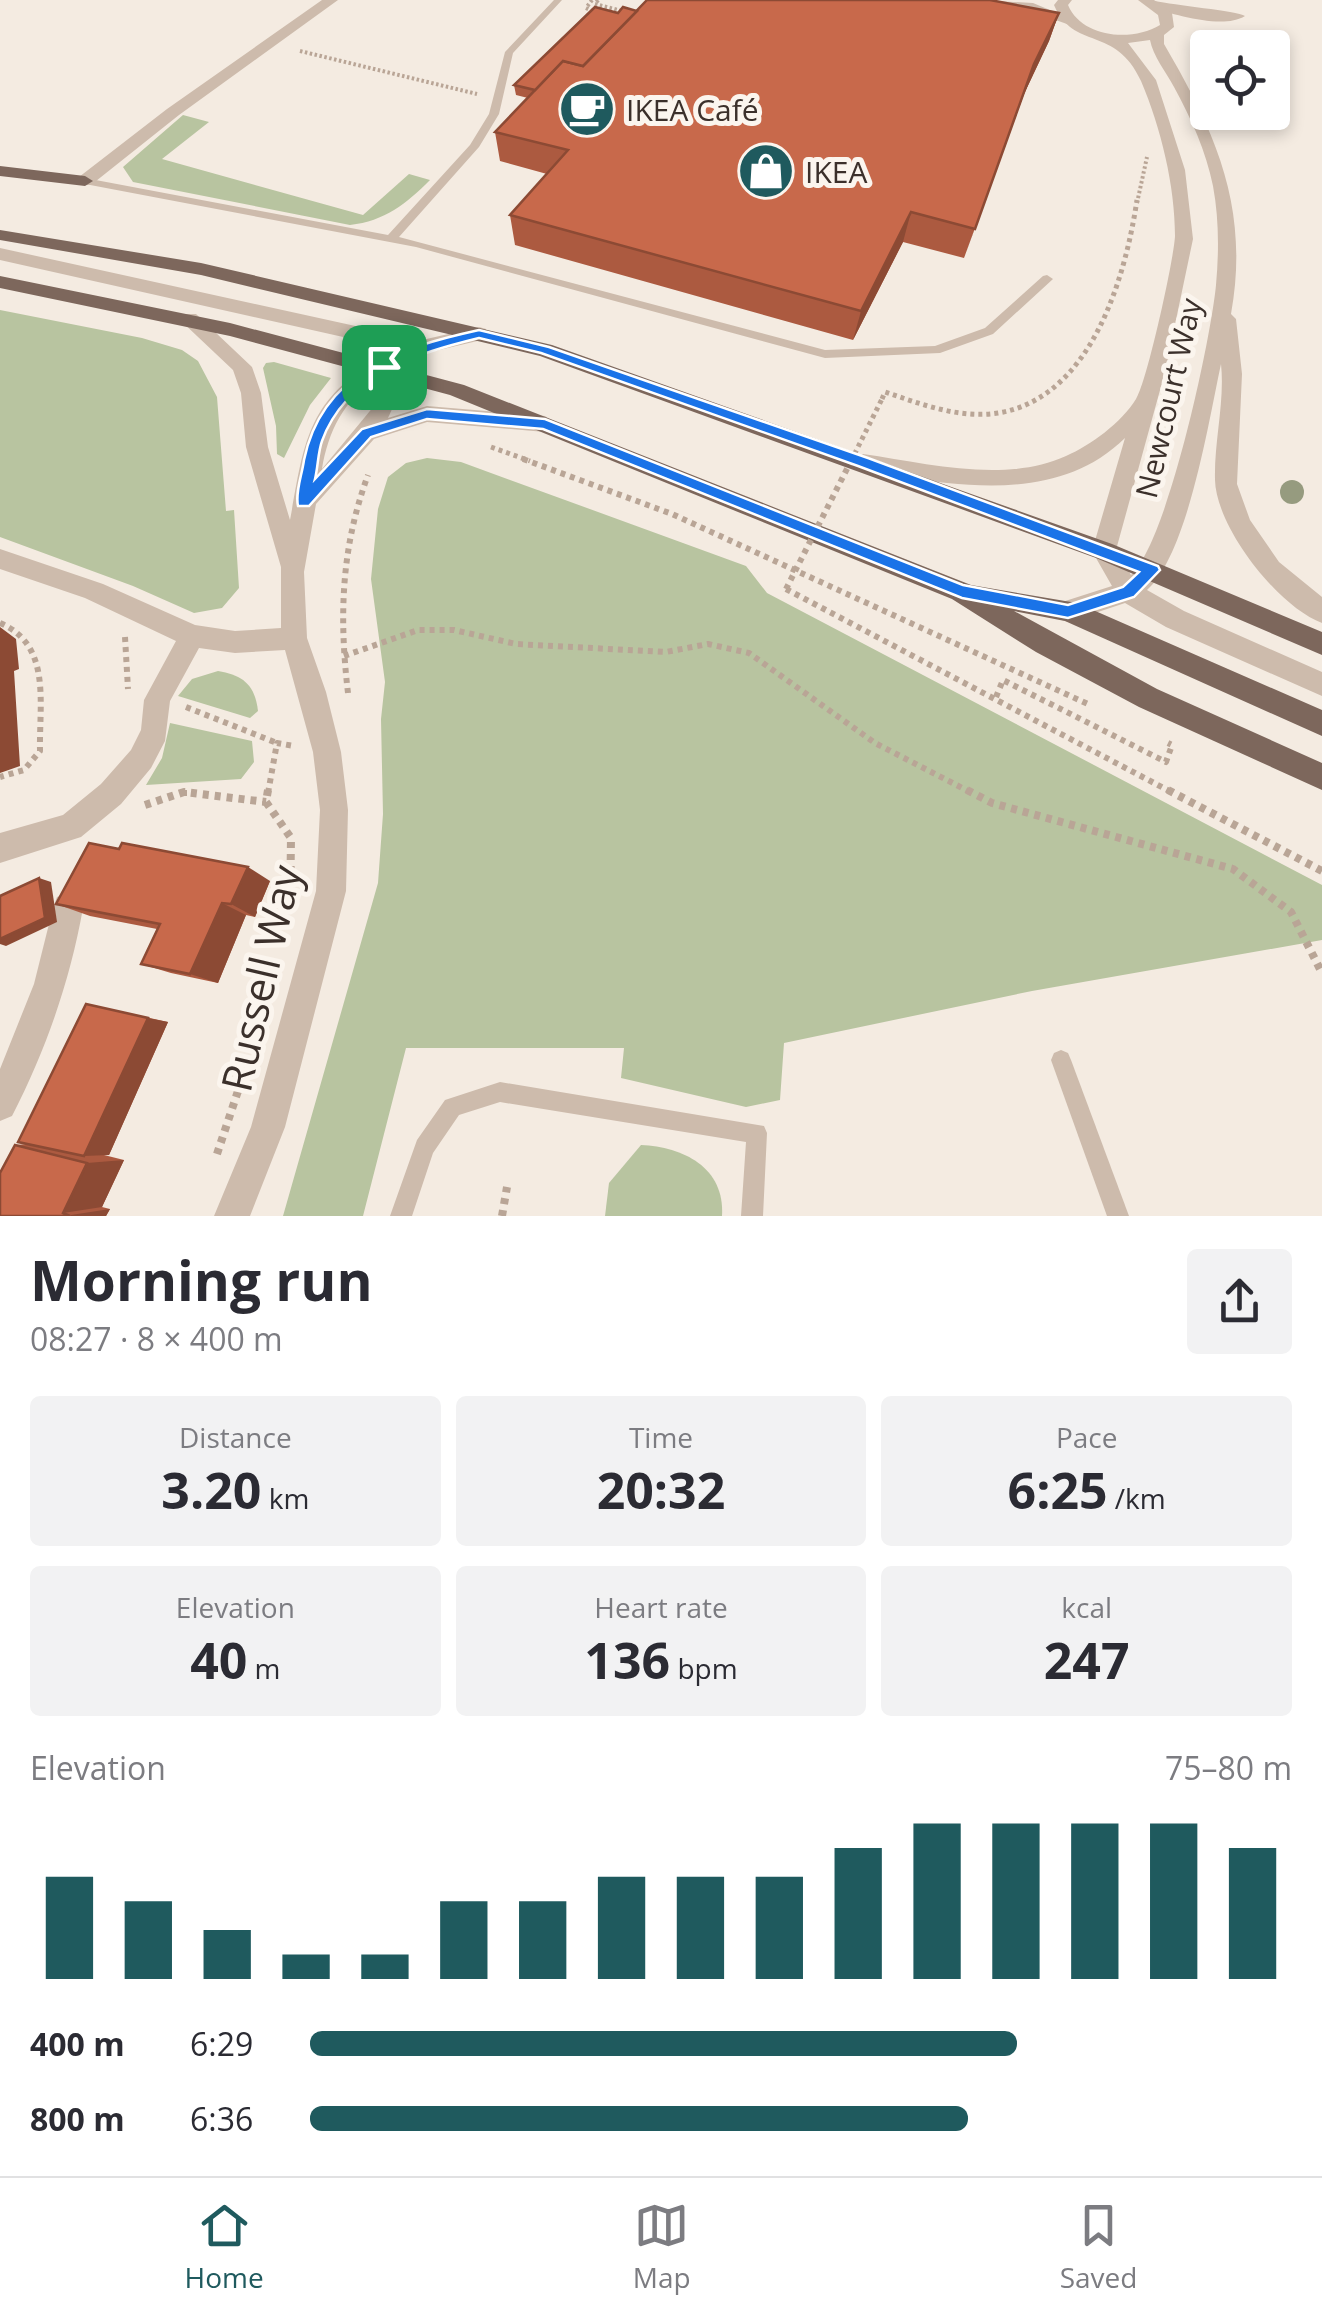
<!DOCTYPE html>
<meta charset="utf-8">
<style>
body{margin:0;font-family:"Open Sans",sans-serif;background:#f2f2f3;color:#2b2b33;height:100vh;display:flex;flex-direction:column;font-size:38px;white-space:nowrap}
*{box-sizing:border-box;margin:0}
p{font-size:32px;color:#7c7c81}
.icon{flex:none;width:55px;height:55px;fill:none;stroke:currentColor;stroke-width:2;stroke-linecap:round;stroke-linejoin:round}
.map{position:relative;height:1216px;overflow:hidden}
.side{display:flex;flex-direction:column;background:#fff;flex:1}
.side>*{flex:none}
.controls{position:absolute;left:1190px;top:30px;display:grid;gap:20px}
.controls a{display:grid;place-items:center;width:100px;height:100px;border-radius:10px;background:#fff;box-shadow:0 5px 15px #0003;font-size:50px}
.pin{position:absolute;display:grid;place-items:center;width:85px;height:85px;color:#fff;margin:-42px;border-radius:20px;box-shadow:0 5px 15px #0006}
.round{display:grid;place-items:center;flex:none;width:105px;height:105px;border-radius:10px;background:#f2f2f3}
.overview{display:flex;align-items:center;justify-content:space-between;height:170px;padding:0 30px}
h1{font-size:55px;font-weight:700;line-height:75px}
.stats{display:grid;grid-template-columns:repeat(3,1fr);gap:15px;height:170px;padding:10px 30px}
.stats div{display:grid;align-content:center;border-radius:10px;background:#f2f2f3;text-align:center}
.stats b{font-size:50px;font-weight:700}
.stats small{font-size:28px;font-weight:400}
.stats p{font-size:28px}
.chart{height:280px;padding:20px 30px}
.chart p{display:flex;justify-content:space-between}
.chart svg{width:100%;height:180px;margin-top:10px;stroke:#1f5a5e;stroke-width:6}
ul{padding:0 30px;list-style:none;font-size:32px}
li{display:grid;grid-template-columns:160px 120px 1fr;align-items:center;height:75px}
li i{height:25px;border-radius:12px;background:#1f5a5e}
.menu{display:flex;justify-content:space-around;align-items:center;height:140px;border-top:2px solid #e1e1e2;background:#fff;font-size:28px;color:#7c7c81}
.menu a{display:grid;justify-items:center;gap:5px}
.menu .on{color:#1f5a5e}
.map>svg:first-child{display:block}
.green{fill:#b8c4a0}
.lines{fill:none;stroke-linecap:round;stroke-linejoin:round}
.path-far3{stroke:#b9a596;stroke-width:4;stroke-dasharray:2.5 2.5;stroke-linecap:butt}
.path-far2{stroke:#b9a596;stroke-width:5;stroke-dasharray:4 4;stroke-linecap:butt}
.path-far1{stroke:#b9a596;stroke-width:6;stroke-dasharray:5 5;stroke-linecap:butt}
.path{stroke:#b9a596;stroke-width:8;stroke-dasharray:6 6;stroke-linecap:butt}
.service{fill:#cdbbac;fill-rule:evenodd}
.minor{fill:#cdbbac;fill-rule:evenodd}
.tertiary{fill:#cdbbac;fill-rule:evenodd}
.primary{fill:#7d675c;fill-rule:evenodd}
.path-bridge-far1{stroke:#b9a596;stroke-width:5;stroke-dasharray:4 4;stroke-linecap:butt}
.path-bridge{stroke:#b9a596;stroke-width:6;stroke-dasharray:5 5;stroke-linecap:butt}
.tree{fill:#969b7f}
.wall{fill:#ac5a40}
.shaded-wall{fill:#8c4a34}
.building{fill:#c8694b;stroke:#8c4a34;stroke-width:2.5}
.route{fill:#1a73e8;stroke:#fff;stroke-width:2.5;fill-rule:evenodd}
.labels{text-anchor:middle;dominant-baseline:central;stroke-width:10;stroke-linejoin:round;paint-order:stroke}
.far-poi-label{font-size:30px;fill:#3b302b;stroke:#fbf5ee;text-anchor:start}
.far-street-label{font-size:30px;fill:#3b302b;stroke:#fbf5ee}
.near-street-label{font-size:42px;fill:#3b302b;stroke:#fbf5ee}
</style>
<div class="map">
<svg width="1322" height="1216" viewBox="0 0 1322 1216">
<rect width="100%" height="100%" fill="#f4ebe1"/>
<g class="green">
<path d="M183 115 209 122 162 159 363 215 409 174 430 180C406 204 385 221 350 225L133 182 123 167Z"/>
<path d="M0 310 142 338 182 350 198 361 217 397 226 511 234 510 239 588 222 608 194 613 133 586 0 537Z"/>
<path d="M274 362 331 378 310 405 284 458 277 454 276 426 263 368 266 363Z"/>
<path d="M427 458 461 462 746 566 767 593 1322 885V940L1032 991 784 1043 780 1100 746 1107 621 1078 624 1048H406L363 1216H283L378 883 383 814 381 719 385 682 371 579 378 509 388 477 406 463Z"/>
<path d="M218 671C243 675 255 685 258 711L250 718 178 696 192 679Z"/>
<path d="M170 723 252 741 254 762 241 779 146 785 162 758Z"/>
<path d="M641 1145C683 1147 725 1167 722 1216H605L609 1183Z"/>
</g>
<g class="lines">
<g class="path-far3">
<path d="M592 0 586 8 598 14"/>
<path d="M598 0 595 4 626 12"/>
<path d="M300 51 477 94"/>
<path d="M1137 203 1147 157"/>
</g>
<g class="path-far2">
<path d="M882 399 885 392C921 404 959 419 998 413 1091 398 1125 279 1137 200"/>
<path d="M491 447 530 461"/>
</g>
<g class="path-far1">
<path d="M523 459 672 514 1090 705"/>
<path d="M786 589 1173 793"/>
<path d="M0 623C52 645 39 703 40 751L24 770 0 777"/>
<path d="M125 637 128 689"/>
<path d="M344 656 418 630H454L516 644 666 652 708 644 749 653 875 743 972 793"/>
<path d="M348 693C339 617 341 548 368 475"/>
<path d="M996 697 1003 680 1166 762 1172 745 1168 743"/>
<path d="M186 707 277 743"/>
<path d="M182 793H189"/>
<path d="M268 793 277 743 294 746"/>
</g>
<g class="path">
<path d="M268 790 266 802 291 838 290 910"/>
<path d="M967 790 992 803 1233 869 1291 912 1322 973"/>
<path d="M1168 790 1322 871"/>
<path d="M145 805 184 792 266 802"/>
<path d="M217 1154 240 1085"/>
<path d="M502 1216 507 1187"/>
</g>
<g class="service">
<path d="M554 0H562L513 53 499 114 479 147 399 237 825 350 935 346 985 328 1043 276 1047 275 1053 279 993 334 940 353 825 358 416 247 85 184 80 181 85 178 388 235 470 145 489 114 505 52Z"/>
<path d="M1061 1050 1068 1053 1071 1060 1129 1216H1107L1051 1060 1054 1053Z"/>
<path d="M500 1082 764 1126 767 1133 763 1216H741L746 1142 500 1102 459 1115 433 1153 412 1216H390L417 1140 445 1100Z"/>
</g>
<g class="minor">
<path d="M322 0H338L179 115 91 185H79V177L167 109Z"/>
<path d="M978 0 1033 3 1074 20 1067 24 1030 11Z"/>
<path d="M1155 1C1173 5 1237 11 1245 16 1222 30 1176 14 1150 8L1148 5Z"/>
<path d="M0 248 369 329 376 331 388 355 409 343 479 327 486 329V339L422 354 394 370 398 396 388 418 427 406 545 416 556 424 545 432 427 422 374 439 316 504 304 572 307 638 326 692 341 752 348 810 346 891 285 1127 250 1216H214L251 1127 316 891 320 810 313 752 285 650 235 653 199 648 170 701 165 741 151 768 121 804 81 837 0 863V833L63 815 101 784 131 750 141 730 144 700 176 641 85 598 0 569V549L103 584 195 625 235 631 281 628V567L246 447 241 393 233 370 179 319 182 314H196L252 367 261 393 268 447 290 520C303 452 305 402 372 364L361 341 0 260ZM376 380 374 406 322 469C328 432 344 399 376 380Z"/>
<path d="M68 893 79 897 83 908C70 981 46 1050 12 1116L0 1121V1069L34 984 53 908 57 897Z"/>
</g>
<path class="tertiary" d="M1058 0H1072L1068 5C1082 38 1132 42 1160 25L1158 15 1138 0H1154L1172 13 1174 27 1164 35V44C1216 133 1250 208 1231 314L1236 319 1242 374 1237 484 1250 520 1279 562 1322 597V623C1278 607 1216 527 1215 480 1214 441 1225 402 1221 364 1209 419 1188 554 1147 590L1184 611 1322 672V696L1166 627 1125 603 1068 622 1059 619 1055 611 1059 603 1112 586 1092 551 1125 438C1065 497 979 489 903 477 887 474 861 475 852 462L863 454C927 463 1004 484 1066 456 1091 445 1121 423 1136 399 1147 382 1174 259 1175 236 1175 186 1161 128 1141 81 1116 25 1073 51 1054 5ZM1150 40C1153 56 1166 72 1174 87 1191 118 1206 151 1213 186 1219 218 1219 252 1216 285 1211 339 1168 541 1131 575L1116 550 1165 372 1193 239 1185 170 1156 80 1128 43Z"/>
<g class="primary">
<path d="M0 166 85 176 93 181 85 186 0 176Z"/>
<path d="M0 230 201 263 552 345 1112 544 1322 632V655L1096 558 540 356 201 275 0 240Z"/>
<path d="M0 276 230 323 464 385 971 585 1077 603 1322 710V736L1065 621 1014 611 1157 689 1322 763V790L1139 707 1036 652 952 599 450 395 230 336 0 288Z"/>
</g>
<path class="path-bridge-far1" d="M851 461 882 399"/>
<path class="path-bridge" d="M786 589 852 459"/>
</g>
<circle class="tree" cx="1292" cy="492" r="12"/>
<g class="wall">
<path d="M637 11 1059 13 1049 41 1024 94 964 258 903 242 853 340 515 245 510 215 547 174 500 161 495 132 528 98 516 95 514 85 618 13Z"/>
<path d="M270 881 255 917 246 915 218 983 171 973 141 964 157 929 90 916 56 904Z"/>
<path d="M86 1004 168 1022 109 1155H104L124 1160 102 1207 110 1209 106 1216H0L15 1145 28 1144Z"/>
</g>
<g class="shaded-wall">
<path d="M1059 13 1049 41 1024 94 964 258 1034 64Z"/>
<path d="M911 212 903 242 853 340 861 311Z"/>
<path d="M0 627 16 639 19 669 14 671 20 766 0 773Z"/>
<path d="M248 867 270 881 255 917 231 904Z"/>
<path d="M39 878 51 882 57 922 6 946 0 944V939Z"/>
<path d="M222 903 246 915 218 983 190 974Z"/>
<path d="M148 1018 168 1022 109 1155 84 1156Z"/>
<path d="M124 1160 102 1207 63 1213 87 1163Z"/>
<path d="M110 1209 106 1216H70L71 1215Z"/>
</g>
<g class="building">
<path d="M647 0H990L1059 13 1034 64 975 229 911 212 861 311 510 215 568 150 495 132 563 61 583 66Z"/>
<path d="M595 7 618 13 623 7 637 11 583 66 563 61 535 90 514 85Z"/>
<path d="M89 843 119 849 122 843 248 867 231 904 222 903 190 974 141 964 160 924 56 904Z"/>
<path d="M39 878 45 918 0 939V896Z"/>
<path d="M86 1004 148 1018 84 1156 18 1142Z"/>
<path d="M15 1145 87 1163 63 1213 70 1216H0V1173Z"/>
</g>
<path class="route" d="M479 330 549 347 868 458 1158 566 1160 570 1134 597 1068 618 962 598 543 429 427 419 371 437 309 506H298C295 492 302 475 304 460 322 371 402 347 479 330ZM479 338 541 353 858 466 1139 572 1123 587 1068 605 963 585 545 419 427 409 362 429 315 479C318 467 318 452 322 441 346 374 418 353 479 338Z"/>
<defs>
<g id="cafe-disc" transform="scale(2.875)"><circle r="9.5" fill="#1f5a5e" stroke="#fbf5ee"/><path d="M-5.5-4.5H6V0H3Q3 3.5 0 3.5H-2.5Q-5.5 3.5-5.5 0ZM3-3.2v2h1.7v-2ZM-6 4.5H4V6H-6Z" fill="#fff"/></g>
<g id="shop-disc" transform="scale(2.875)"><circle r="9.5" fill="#1f5a5e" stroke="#fbf5ee"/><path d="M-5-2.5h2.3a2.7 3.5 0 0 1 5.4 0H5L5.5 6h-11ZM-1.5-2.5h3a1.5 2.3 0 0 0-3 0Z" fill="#fff"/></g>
</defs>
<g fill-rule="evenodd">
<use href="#cafe-disc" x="587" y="109"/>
<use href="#shop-disc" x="766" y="171"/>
</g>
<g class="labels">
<g class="far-poi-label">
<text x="626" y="109">IKEA Café</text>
<text x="805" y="171">IKEA</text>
</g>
<g class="far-street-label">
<text transform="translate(1168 398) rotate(-77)">Newcourt Way</text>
</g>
<g class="near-street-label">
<text transform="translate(260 978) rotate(-77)">Russell Way</text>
</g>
</g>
</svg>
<div class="controls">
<a><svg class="icon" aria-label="locate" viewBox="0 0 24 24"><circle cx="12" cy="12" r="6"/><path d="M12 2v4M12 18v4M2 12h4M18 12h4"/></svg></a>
</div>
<div class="pin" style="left:384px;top:367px;background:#1e9e55"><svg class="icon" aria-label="arrive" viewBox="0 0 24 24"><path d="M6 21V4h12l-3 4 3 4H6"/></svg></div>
</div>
<section class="side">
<div class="overview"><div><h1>Morning run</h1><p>08:27 · 8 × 400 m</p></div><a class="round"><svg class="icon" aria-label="share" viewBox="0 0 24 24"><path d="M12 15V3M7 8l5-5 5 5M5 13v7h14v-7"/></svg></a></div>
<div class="stats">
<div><p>Distance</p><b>3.20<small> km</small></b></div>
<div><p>Time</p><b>20:32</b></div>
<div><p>Pace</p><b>6:25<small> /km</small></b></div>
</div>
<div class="stats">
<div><p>Elevation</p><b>40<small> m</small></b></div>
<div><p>Heart rate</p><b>136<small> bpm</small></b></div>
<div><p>kcal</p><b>247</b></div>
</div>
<div class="chart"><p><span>Elevation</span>75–80 m</p>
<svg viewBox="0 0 160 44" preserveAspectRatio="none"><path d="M5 44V19M15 44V25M25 44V32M35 44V38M45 44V38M55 44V25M65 44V25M75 44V19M85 44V19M95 44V19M105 44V12M115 44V6M125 44V6M135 44V6M145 44V6M155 44V12"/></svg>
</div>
<ul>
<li><b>400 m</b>6:29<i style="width:72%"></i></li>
<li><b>800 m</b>6:36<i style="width:67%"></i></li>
</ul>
</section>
<nav class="menu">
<a class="on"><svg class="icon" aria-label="home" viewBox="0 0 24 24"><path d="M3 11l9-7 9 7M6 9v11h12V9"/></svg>Home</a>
<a><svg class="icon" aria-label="map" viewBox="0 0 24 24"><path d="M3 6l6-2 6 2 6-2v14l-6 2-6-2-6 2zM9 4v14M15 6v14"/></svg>Map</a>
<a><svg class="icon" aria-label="saved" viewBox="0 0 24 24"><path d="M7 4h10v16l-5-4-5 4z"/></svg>Saved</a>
</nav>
